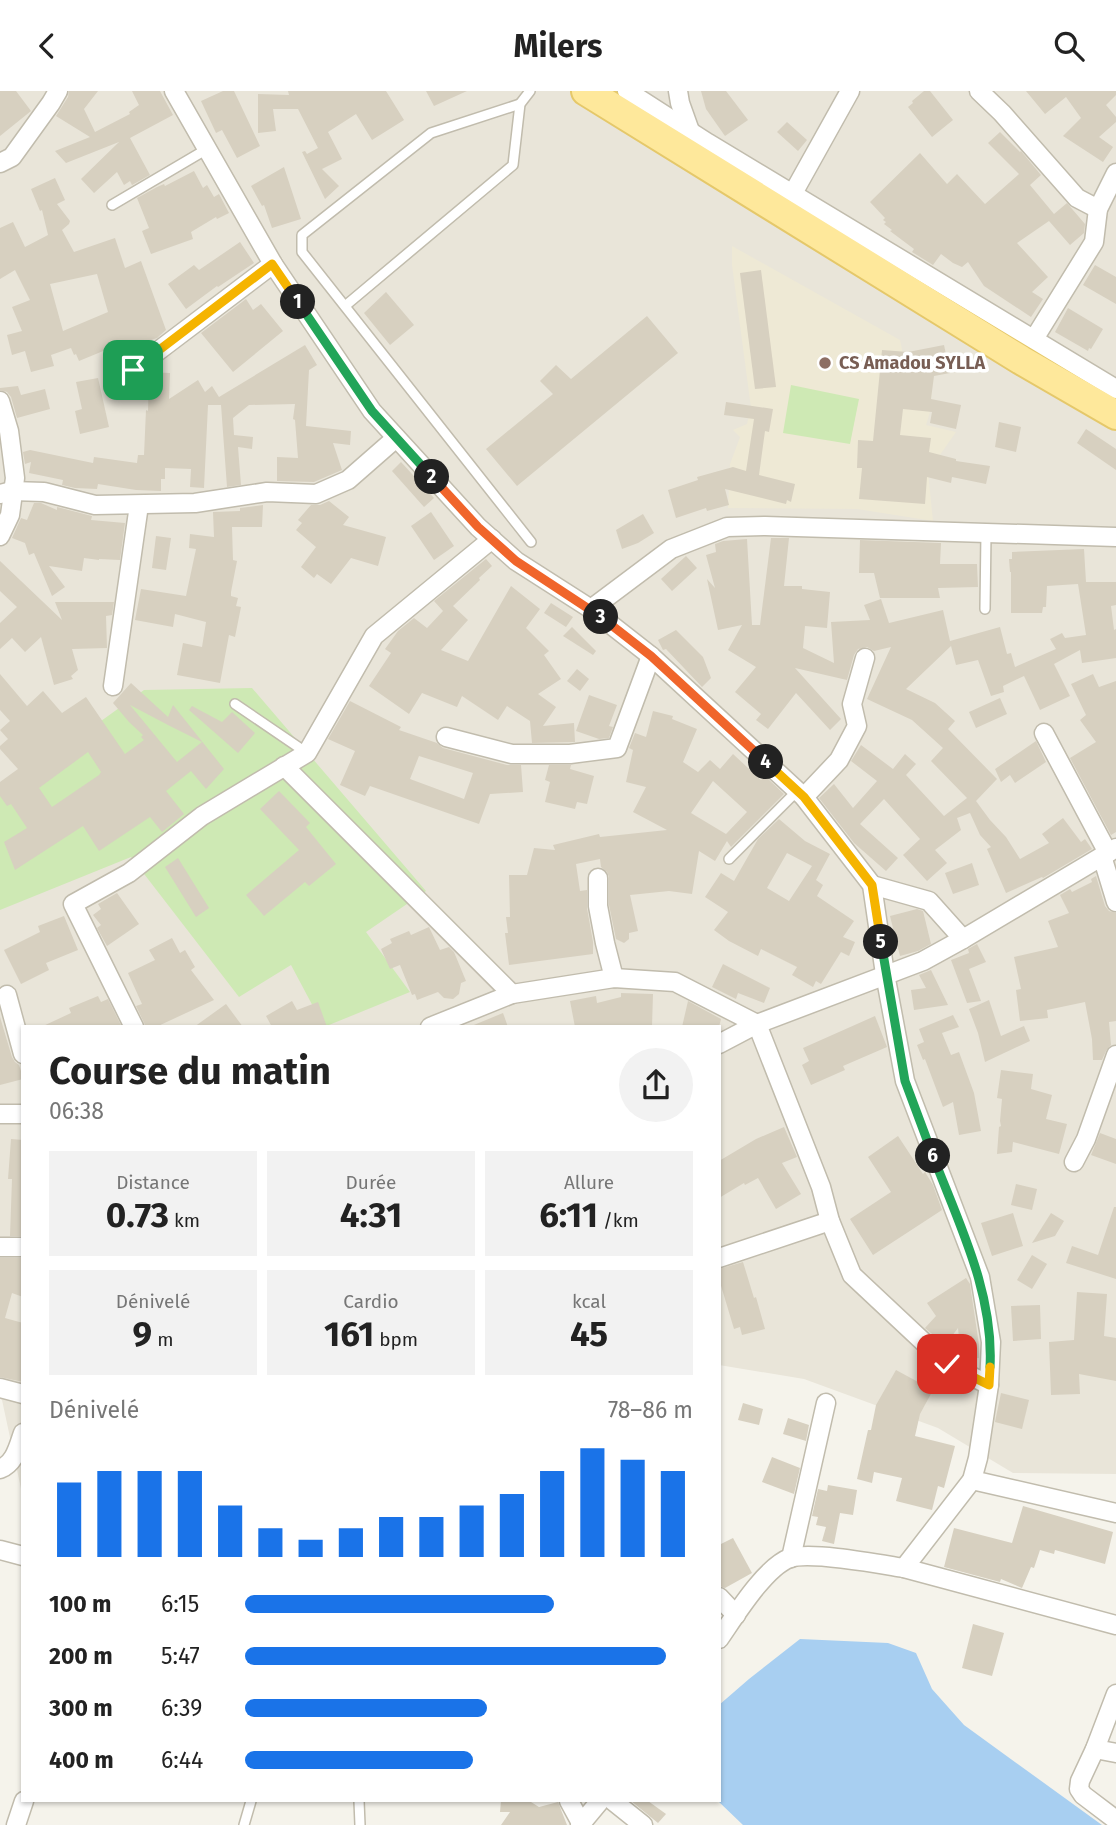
<!DOCTYPE html>
<html lang="fr">
<meta charset="utf-8">
<style>
body{margin:0;font-family:"Fira Sans",sans-serif;background:#f2f2f2;color:#222;height:100vh;display:flex;flex-direction:column;font-size:26px;white-space:nowrap}
*{box-sizing:border-box;margin:0}
p{font-size:23px;color:#767676}
.icon{flex:none;width:38px;height:38px;fill:none;stroke:currentColor;stroke-width:2;stroke-linecap:round;stroke-linejoin:round}
.map{position:relative;flex:1;overflow:hidden}
.drawer{position:absolute;left:21px;top:934px;width:700px;height:777px;display:flex;flex-direction:column;background:#fff;border-radius:0px;box-shadow:0 2px 5px #0004}
.drawer>*{flex:none}
.pin{position:absolute;display:grid;place-items:center;width:60px;height:60px;color:#fff;margin:-30px;border-radius:14px;box-shadow:0 4px 10px #0006}
.km{position:absolute;width:35px;height:35px;margin:-18px;border-radius:50%;background:#222;color:#fff;font-size:19px;line-height:35px;text-align:center}
.round{display:grid;place-items:center;flex:none;width:74px;height:74px;border-radius:37px;background:#f2f2f2}
.overview{display:flex;align-items:center;justify-content:space-between;height:119px;padding:0 28px}
h1{font-size:38px;font-weight:700;line-height:52px}
.stats{display:grid;grid-template-columns:repeat(3,1fr);gap:10px;height:119px;padding:7px 28px}
.stats div{display:grid;align-content:center;border-radius:0px;background:#f2f2f2;text-align:center}
.stats b{font-size:35px;font-weight:700}
.stats small{font-size:19px;font-weight:400}
.stats p{font-size:19px}
.chart{height:196px;padding:14px 28px}
.chart p{display:flex;justify-content:space-between}
.chart svg{width:100%;height:126px;margin-top:7px;stroke:#1a73e8;stroke-width:6}
ul{padding:0 28px;list-style:none;font-size:23px}
li{display:grid;grid-template-columns:112px 84px 1fr;align-items:center;height:52px}
li i{height:18px;border-radius:9px;background:#1a73e8}
header{display:flex;justify-content:space-between;align-items:center;height:91px;padding:0 28px;background:#fff;font-size:32px;font-weight:700}
.map>svg:first-child{display:block}
.residential{fill:#e9e5d9}
.education{fill:#eee9d5}
.green{fill:#cee9b4}
.water{fill:#a8cff1}
.building{fill:#d7d0c0;fill-rule:evenodd}
.lines{fill:none;stroke-linecap:round;stroke-linejoin:round}
.lane-casing{stroke:#c1bcad;stroke-width:12}
.street-casing{stroke:#c1bcad;stroke-width:21}
.primary-casing{stroke:#e5c86a;stroke-width:32}
.lane{stroke:#fff;stroke-width:9}
.street{stroke:#fff;stroke-width:18}
.primary{stroke:#fee89b;stroke-width:28}
.split-1-casing{stroke:#fff;stroke-width:14}
.split-2-casing{stroke:#fff;stroke-width:14}
.split-3-casing{stroke:#fff;stroke-width:14}
.split-4-casing{stroke:#fff;stroke-width:14}
.split-5-casing{stroke:#fff;stroke-width:14}
.split-6-casing{stroke:#fff;stroke-width:14}
.split-7-casing{stroke:#fff;stroke-width:14}
.split-8-casing{stroke:#fff;stroke-width:14}
.split-1{stroke:#f5b400;stroke-width:9}
.split-2{stroke:#22a559;stroke-width:9}
.split-3{stroke:#f0652b;stroke-width:9}
.split-4{stroke:#f0652b;stroke-width:9}
.split-5{stroke:#f5b400;stroke-width:9}
.split-6{stroke:#22a559;stroke-width:9}
.split-7{stroke:#22a559;stroke-width:9}
.split-8{stroke:#f5b400;stroke-width:9}
.education-dot{fill:#8d6e63;stroke:#fff;stroke-width:2.5}
.labels{text-anchor:middle;dominant-baseline:central;stroke-width:7;stroke-linejoin:round;paint-order:stroke}
.education-label{font-size:18px;font-weight:bold;fill:#785e54;stroke:#fff;text-anchor:start}
</style>
<header><svg class="icon" aria-label="back" viewBox="0 0 24 24"><path d="M15 5l-7 7 7 7"/></svg>Milers<svg class="icon" aria-label="search" viewBox="0 0 24 24"><circle cx="10" cy="10" r="6"/><path d="M15 15l6 6"/></svg></header>
<div class="map">
<svg width="1116" height="1734" viewBox="0 0 1116 1734">
<rect width="100%" height="100%" fill="#f5f3eb"/>
<path class="residential" d="M0 0H1116V1383L1013 1382 938 1337 804 1288 719 1274V936H23V1407L2 1309 0 1308Z"/>
<path class="education" d="M732 155 900 249 910 295 932 297 930 321 926 334 956 341 928 381 933 430 857 418 728 417 730 373 740 346 733 339 747 333 751 317 732 174Z"/>
<g class="green">
<path d="M791 294 859 308 850 353 783 342Z"/>
<path d="M252 597 426 800 366 841 410 901 324 936 291 874 239 906 131 766 0 819V703L144 599Z"/>
</g>
<path class="water" d="M800 1548 888 1552 916 1562 932 1598 964 1634 1102 1734H743L718 1710H719V1614L749 1588Z"/>
<g class="building">
<path d="M0 0H16L31 20 0 45Z"/>
<path d="M69 0H98L84 18 95 41 130 23 129 21 139 14 132 0H160L173 24 130 47 150 84 132 94 130 90 124 94 117 81 94 102 81 88 119 51 66 72 55 60 90 46 56 25 68 6Z"/>
<path d="M223 0H234L260 55 237 67 222 39 216 42 201 10Z"/>
<path d="M288 0H386L404 29 372 49 356 23 328 41 342 68 322 78 339 95 325 108 302 61 305 60 307 63 318 57 298 18H273L276 40 258 42V3L289 4Z"/>
<path d="M426 0H467L434 15Z"/>
<path d="M701 0H726L748 29 725 45 706 18Z"/>
<path d="M924 0H930L953 29 932 46 908 16 913 12 912 10Z"/>
<path d="M1026 0H1116V4L1106 14 1116 26V31L1099 46 1113 56 1103 71 1063 45 1081 27 1066 6 1045 23Z"/>
<path d="M787 31 807 49 798 60 777 41Z"/>
<path d="M1000 41 1020 61 1021 60 1041 84 1030 94 1054 123 1067 112 1085 133 1084 142 1070 154 1049 130 1017 152 1048 186 1032 201 1043 208 1031 226 984 195 968 171 962 176 953 172 941 163 933 174 912 161 914 158 890 140 892 139 884 133 886 131 883 129 885 127 870 111 920 62 947 93 957 83 985 113 1019 83 988 52Z"/>
<path d="M284 76 301 128 272 137 264 114 262 115 251 95Z"/>
<path d="M194 80 203 97 207 94 214 106 219 103 229 122 217 128 216 126 191 141 193 148 151 163 142 140 149 137 137 107 157 96 164 93 165 95Z"/>
<path d="M55 87 65 109 57 113 70 130 69 133 62 139 74 161 115 147 125 177 141 170 166 239 157 247 142 252 127 256 125 251 79 270 76 263 74 264 71 257 51 264 54 275 31 281 25 260 12 264 7 244 22 240 12 216 30 209 15 179 0 188V137L13 131 25 156 48 144 42 119 40 120 31 98ZM97 183 108 221 63 240 50 193Z"/>
<path d="M240 151 254 172 218 196 217 195 186 218 168 193 194 174 199 179Z"/>
<path d="M1095 174 1116 186V213L1083 194Z"/>
<path d="M761 179 776 296 755 298 740 182Z"/>
<path d="M386 201 414 234 390 254 364 222Z"/>
<path d="M246 208 253 219 261 213 283 240 233 281 201 242Z"/>
<path d="M1068 217 1103 238 1091 258 1089 257 1088 260 1055 241Z"/>
<path d="M647 225 678 262 517 395 486 358 553 303 540 290 556 274 571 288Z"/>
<path d="M305 254 317 274 309 279 306 335 351 340 350 354 333 352 342 379 314 391 277 390V366L298 367 295 329 293 328 295 313 249 314 233 327 234 344 253 346 252 358 238 356 241 394 227 396 221 314H208L204 397 190 396 191 378 165 377V388H161V400L136 399 98 393 97 398 75 397 62 394 63 389 29 382 31 371 25 373 23 361 30 359 93 372 94 366 137 372 138 364H144L146 319 148 320 149 281 170 282 169 308 198 289 205 301 212 295 219 306Z"/>
<path d="M944 254 950 282 934 285 931 308 961 314 956 338 930 332 932 321 903 318 900 344 931 347 929 361 956 368V370L990 375 986 393 952 386 951 392 927 386 925 413 859 408 862 377H857L858 349 873 350 882 259 908 261Z"/>
<path d="M98 287 109 336 80 343 75 320 82 318 76 291Z"/>
<path d="M18 295 21 304 45 298 50 318 17 327 11 306 7 301 0 299V297Z"/>
<path d="M726 311 773 318 769 341 765 340 759 384 795 393 791 411 787 409 786 413 725 398 729 414 707 420 706 417 676 427 668 399 698 389 697 386 733 376 746 380 754 328 724 324Z"/>
<path d="M999 331 1021 336 1016 361 995 356Z"/>
<path d="M1086 338 1116 358V379L1077 352Z"/>
<path d="M401 371 434 407 424 416 392 380Z"/>
<path d="M329 410 349 426 343 434 386 446 378 475 351 467 331 493 317 483 314 487 301 476 316 456 296 439 302 432 298 429 311 414H320Z"/>
<path d="M34 412H41L57 419V416L92 425 91 429 125 432 120 469 99 468V469L84 467 82 480 49 475 65 496 52 505 34 462 29 464 25 452 12 447 21 427 27 429Z"/>
<path d="M263 414 262 436H232L233 469 237 470 231 501V505L238 507 236 515 241 516 235 546 229 544 220 592 177 584 183 552 202 556 206 531 175 523 173 536 135 529 141 498 186 505 196 458 189 457 190 443 214 446 213 421 240 420V417Z"/>
<path d="M431 421 454 455 434 469 411 435Z"/>
<path d="M643 423 654 442 638 452 622 458 616 439Z"/>
<path d="M156 445 171 447 166 479 152 477Z"/>
<path d="M771 447H789L784 495H802V498L830 501 827 537 805 535 803 557 834 572 831 531 870 529 864 514 881 508 889 532 943 519 950 550 1000 536 1007 563 1011 562 1015 576 1056 558 1050 548 1062 542 1065 547 1086 544 1078 493 1047 495 1046 516H1043L1042 522H1011V481H1010L1009 468H1012V461L1084 458 1086 491H1116V514L1111 515 1114 539 1116 538V567L1082 572 1080 559 1054 573 1070 605 1040 619 1024 585 1003 595 1004 601 991 605 978 569 956 574 950 551 951 555 906 598 935 612 955 630 948 638 997 688 976 710 990 729 1006 746 1020 768 1049 752 1042 743 1063 727 1081 751 1085 748 1092 758 1043 787 1042 786 1006 802 987 758 991 756 980 744 970 722 957 727 961 739 935 759 947 772 927 790 903 764 920 748 884 708 860 733 898 767 886 780 854 752 819 707 834 693 853 717 877 690 851 670 861 654 893 678 905 663 916 673 906 684 944 725 967 707 931 670 943 657 912 629 867 608 891 556 874 560 867 556 858 558 854 564 847 589 795 577 841 628 830 639 796 602 768 638 756 629 761 623 735 601 756 576 728 559 742 534 718 539 707 488 715 497 706 464 716 461 715 453 723 450 747 448 752 534H760Z"/>
<path d="M860 449 941 452 940 473H977L978 496 938 497 940 507H880L874 482H859Z"/>
<path d="M686 465 697 477 672 500 661 488Z"/>
<path d="M486 468 492 475 479 487 480 489 453 515 468 529 441 559 468 570 511 495 540 518 526 537 549 560 544 564 561 588 538 603 556 616 543 635 574 632 575 651 532 652 530 630 507 615 498 629 462 605 457 616 422 602 409 623 369 595 391 562 385 558 398 540 414 527 427 537 443 520 434 510Z"/>
<path d="M0 470 62 529 55 511H114L112 524 106 525 107 557 72 558 78 579 71 585 73 588 54 594 41 546 25 561 12 547 0 558V532L17 516 0 500Z"/>
<path d="M551 512 573 526 566 536 544 522Z"/>
<path d="M572 536 596 560 593 564 563 545Z"/>
<path d="M676 539 703 566 711 587 702 596 666 558 663 559 658 549Z"/>
<path d="M577 578 589 588 580 600 567 590Z"/>
<path d="M0 583 27 615 43 600 62 622 86 606 125 663 144 649 141 646 143 644 129 631 113 612 131 592 168 626 173 614 224 678 206 698 191 680 166 700 184 723 162 741 150 726 99 760 83 735 15 779 4 751 27 737 11 713 7 715 0 705V691L18 678 0 658V655L8 648 0 639 10 630 0 619ZM130 614 168 634 202 651 177 671ZM88 661 101 681 99 684 52 716 39 697Z"/>
<path d="M1093 583 1099 596 1116 590V741L1111 744 1070 667 1096 651 1080 629 1086 624 1071 593Z"/>
<path d="M589 604 617 614 609 635 613 636 609 647 599 648 576 640Z"/>
<path d="M1000 607 1007 623 976 637 969 621Z"/>
<path d="M350 610 401 636 399 639 437 652 443 657 507 674H521L523 701 490 703 479 733 370 695 365 705 340 694 355 660 328 648ZM419 665 473 682 464 708 410 688Z"/>
<path d="M192 615 222 631 232 621 255 642 238 662 189 619Z"/>
<path d="M653 620 673 625 672 628 697 638 683 671 698 681 710 669 720 678 733 663 761 689 765 685 784 703 731 756 727 750 715 770 699 760 692 803 669 800 630 804 638 840 629 842V848L624 852 616 848 609 814V786L607 781 601 776 600 768 576 773 580 800 587 799V817L593 851V863L509 874 505 842H508L506 826H510L509 784H527L534 757 555 759 553 754 599 743 600 746 667 739 633 721 646 696 626 691 633 659 629 657 635 642 646 646ZM713 690 747 721 726 743 691 722Z"/>
<path d="M1036 650 1046 671 1015 692 1010 684 1001 691 995 678Z"/>
<path d="M549 674H571L570 678 594 685 587 713 577 711 575 718 545 711 550 691 545 689Z"/>
<path d="M279 700 310 732 306 736 336 773 309 795 305 791 264 825 246 804 299 759 260 718Z"/>
<path d="M779 728 805 750 830 763 816 789 823 794 817 805 854 830 843 846 855 851 849 865 841 861 821 893 816 890 813 896 792 884 797 876 761 858 758 865 729 850 714 839 728 821 705 806 721 782 734 790 758 748ZM787 762 812 775 789 810 767 797Z"/>
<path d="M178 767 209 817 196 826 165 776Z"/>
<path d="M972 772 979 794 953 803 945 782Z"/>
<path d="M1096 785 1105 815 1109 820 1116 822V930L1109 931 1111 954 1106 960 1102 969H1093L1092 948 1085 911 1047 919 1048 927 1020 930 1016 899 1021 898 1014 866 1058 856 1048 830 1069 822 1060 804 1070 798 1072 801 1092 791 1091 788Z"/>
<path d="M117 802 139 833 107 855 97 837 101 834 93 824 101 818 98 813Z"/>
<path d="M917 818 923 820 931 853 918 860 900 865 890 825Z"/>
<path d="M64 825 78 859 46 872 49 879 21 893 4 859 40 841 38 835Z"/>
<path d="M429 836 440 859 449 856 454 861 466 890 461 892 459 903 453 908 444 907 438 901 417 909 415 903 412 904 400 874 390 878 381 858 392 852 390 848 409 840 411 844Z"/>
<path d="M172 847 180 862 185 859 195 876 191 879 214 909 156 936H146L136 915 142 913 128 882 155 869 149 859Z"/>
<path d="M977 853 986 871 969 878 981 910 967 912 951 869 969 862 968 858Z"/>
<path d="M723 873 770 897 764 912 738 902 736 908 712 896Z"/>
<path d="M931 879 948 914 914 919 911 899 926 897 919 884Z"/>
<path d="M621 902 653 903 652 936H575L570 910 596 905 597 912 621 906Z"/>
<path d="M98 905 101 911 108 908 121 934 116 936H41L71 922 69 917Z"/>
<path d="M989 909 1001 945 1024 935 1030 950 985 971 978 942 969 918Z"/>
<path d="M292 910 297 919 318 911 327 936H272L266 925Z"/>
<path d="M688 910 721 928 719 936H682Z"/>
<path d="M226 913 243 936H194Z"/>
<path d="M503 922 508 936H469Z"/>
<path d="M953 924 959 936 942 942 951 964 959 961 974 1002 981 1040 959 1044 953 1011 943 1016 925 968 923 969 917 954 924 951 919 938Z"/>
<path d="M875 925 887 956 843 975 845 979 811 994 802 974 809 970 803 957Z"/>
<path d="M0 926 12 966 15 971 19 974 23 986V988L0 994Z"/>
<path d="M1001 979 1033 983 1031 998 1052 1004 1046 1028 1067 1033 1059 1063 1013 1051 1012 1061 997 1063 999 1036 1001 1035 1000 1030 1002 1008 997 1007Z"/>
<path d="M784 1036 797 1066 782 1072 801 1103 776 1118 758 1087 745 1094 744 1092 719 1107V1070L756 1048Z"/>
<path d="M1100 1042 1116 1048V1073L1091 1064Z"/>
<path d="M898 1045 923 1083 925 1081 933 1094 942 1119 873 1164 850 1128 891 1101 868 1066Z"/>
<path d="M11 1048 23 1049V1145H10L12 1088H8Z"/>
<path d="M1016 1093 1037 1098 1032 1119 1011 1114Z"/>
<path d="M1114 1116H1116V1188L1066 1172 1072 1155 1098 1164Z"/>
<path d="M1013 1122 1023 1155 992 1165 981 1132Z"/>
<path d="M1051 1122 1064 1130 1055 1145 1032 1152Z"/>
<path d="M1032 1164 1047 1173 1032 1198 1017 1189Z"/>
<path d="M0 1167H23V1206L12 1202 5 1227 23 1232V1291L0 1286Z"/>
<path d="M743 1171 754 1207 756 1206 765 1238 742 1244 740 1236 734 1238 719 1188V1178Z"/>
<path d="M966 1187 970 1193 979 1254V1267L963 1268 961 1267 958 1237 945 1254 925 1237 936 1225 927 1212Z"/>
<path d="M1077 1201 1107 1203 1104 1245 1116 1247V1290L1079 1283 1080 1303 1051 1304 1049 1251 1074 1249Z"/>
<path d="M1040 1214 1041 1248 1013 1250 1011 1215Z"/>
<path d="M896 1279 933 1299 920 1323 915 1345 955 1355 944 1397 938 1395 932 1419 896 1410 902 1387 874 1381 872 1392 857 1388 868 1339H871L876 1314Z"/>
<path d="M1001 1302 1029 1309 1022 1338 995 1331Z"/>
<path d="M743 1312 763 1318 759 1334 738 1329Z"/>
<path d="M788 1327 809 1334 806 1350 783 1343Z"/>
<path d="M772 1366 800 1377 794 1403 762 1391Z"/>
<path d="M828 1394 857 1399 853 1424 840 1422 834 1453 822 1450 826 1436 816 1434 818 1426 812 1425 818 1398 827 1400Z"/>
<path d="M1023 1415 1113 1441 1105 1473 1055 1459 1054 1463 1040 1459 1034 1477 1031 1476 1022 1497 1001 1488 1000 1491 944 1476 954 1437 1012 1452Z"/>
<path d="M733 1447 752 1482 725 1497 719 1495V1454Z"/>
<path d="M973 1533 1004 1542 992 1585 962 1577Z"/>
<path d="M501 1710 531 1711 539 1716 558 1711 567 1734H501L510 1721H500Z"/>
<path d="M631 1710H648L666 1723 658 1732Z"/>
</g>
<g class="lines">
<g class="lane-casing">
<g id="lane">
<path d="M520 13 431 42 302 144V161L531 451"/>
<path d="M112 114 207 58"/>
<path d="M345 215 513 74 520 13 530 0"/>
<path d="M985 518 986 442"/>
<path d="M235 613 307 662"/>
<path d="M729 768 797 700"/>
<path d="M359 1710 360 1734"/>
<path d="M244 1734 251 1710"/>
</g>
</g>
<g class="street-casing">
<g id="street">
<path d="M174 0 273 173 372 320 478 436 516 470 591 518 651 565 804 706 872 794 885 883 905 990 980 1186 991 1251 989 1294 978 1367 972 1389 904 1477 1116 1534"/>
<path d="M627 0 708 52 1116 298"/>
<path d="M678 0 680 12 690 40"/>
<path d="M979 0 1002 22 1077 107 1098 118"/>
<path d="M0 72 12 66 51 12 58 0"/>
<path d="M787 113 850 0"/>
<path d="M1034 248 1094 151 1098 118 1116 82"/>
<path d="M133 279 273 173"/>
<path d="M0 310 9 340 15 387 10 424 0 445"/>
<path d="M0 403 12 400 44 401 95 414 195 412 267 401 316 403 348 389 396 347"/>
<path d="M591 518 671 458 727 436 765 435 1116 446"/>
<path d="M113 595 139 414"/>
<path d="M1044 642 1108 762"/>
<path d="M446 646 512 663H570L617 657 651 565"/>
<path d="M284 675 512 903"/>
<path d="M804 706 839 669 857 635 852 613 865 567"/>
<path d="M1102 765 1116 811"/>
<path d="M598 787V815L605 852 614 887"/>
<path d="M872 794 929 810 963 848"/>
<path d="M7 904 23 963"/>
<path d="M134 936 73 813 129 782 202 725 307 662 374 545 492 448"/>
<path d="M430 936 512 903 614 887 675 891 757 933 821 1096 830 1130 852 1184 947 1273 989 1294"/>
<path d="M719 953 757 933 923 870 963 848 1116 757"/>
<path d="M0 1023H23"/>
<path d="M1074 1071 1086 1048 1116 964"/>
<path d="M0 1156H23"/>
<path d="M719 1167 830 1130"/>
<path d="M0 1297 23 1303"/>
<path d="M0 1378C15 1372 18 1356 23 1342"/>
<path d="M972 1389 1116 1422"/>
<path d="M0 1459 23 1465"/>
<path d="M791 1467 826 1312"/>
<path d="M719 1506 736 1524"/>
<path d="M719 1548C735 1525 765 1476 790 1467 811 1460 879 1473 904 1477"/>
<path d="M1116 1603 1095 1658 1080 1690 1079 1698 1083 1704 1116 1729"/>
<path d="M1095 1658 1116 1662"/>
<path d="M569 1710 581 1732"/>
<path d="M613 1710 643 1734"/>
<path d="M16 1734 24 1710"/>
<path d="M580 1734 600 1710"/>
</g>
</g>
<g class="primary-casing">
<path id="primary" d="M586 0 1021 269 1116 324"/>
</g>
<use href="#lane" class="lane"/>
<use href="#street" class="street"/>
<use href="#primary" class="primary"/>
</g>
<g class="lines">
<g class="split-1-casing">
<path id="split-1" d="M133 279 272 173 298 211"/>
</g>
<g class="split-2-casing">
<path id="split-2" d="M298 211 372 320 432 386"/>
</g>
<g class="split-3-casing">
<path id="split-3" d="M432 386 478 436 516 470 601 526"/>
</g>
<g class="split-4-casing">
<path id="split-4" d="M601 526 651 565 766 671"/>
</g>
<g class="split-5-casing">
<path id="split-5" d="M766 671 804 706 872 794 881 851"/>
</g>
<g class="split-6-casing">
<path id="split-6" d="M881 851 905 990 933 1065"/>
</g>
<g class="split-7-casing">
<path id="split-7" d="M933 1065C959 1133 994 1202 990 1276"/>
</g>
<g class="split-8-casing">
<path id="split-8" d="M947 1273 989 1294 990 1276"/>
</g>
<use href="#split-1" class="split-1"/>
<use href="#split-2" class="split-2"/>
<use href="#split-3" class="split-3"/>
<use href="#split-4" class="split-4"/>
<use href="#split-5" class="split-5"/>
<use href="#split-6" class="split-6"/>
<use href="#split-7" class="split-7"/>
<use href="#split-8" class="split-8"/>
</g>
<circle class="education-dot" cx="825" cy="272" r="7"/>
<g class="labels">
<g class="education-label">
<text x="839" y="272">CS Amadou SYLLA</text>
</g>
</g>
</svg>
<div class="pin" style="left:133px;top:279px;background:#1e9e55"><svg class="icon" aria-label="arrive" viewBox="0 0 24 24"><path d="M6 21V4h12l-3 4 3 4H6"/></svg></div>
<div class="pin" style="left:947px;top:1273px;background:#d93025"><svg class="icon" aria-label="check" viewBox="0 0 24 24"><path d="M5 12l5 5 9-10"/></svg></div>
<b class="km" style="left:298px;top:211px">1</b>
<b class="km" style="left:432px;top:386px">2</b>
<b class="km" style="left:601px;top:526px">3</b>
<b class="km" style="left:766px;top:671px">4</b>
<b class="km" style="left:881px;top:851px">5</b>
<b class="km" style="left:933px;top:1065px">6</b>
<section class="drawer">
<div class="overview"><div><h1>Course du matin</h1><p>06:38</p></div><a class="round"><svg class="icon" aria-label="share" viewBox="0 0 24 24"><path d="M12 15V3M7 8l5-5 5 5M5 13v7h14v-7"/></svg></a></div>
<div class="stats">
<div><p>Distance</p><b>0.73<small> km</small></b></div>
<div><p>Durée</p><b>4:31</b></div>
<div><p>Allure</p><b>6:11<small> /km</small></b></div>
</div>
<div class="stats">
<div><p>Dénivelé</p><b>9<small> m</small></b></div>
<div><p>Cardio</p><b>161<small> bpm</small></b></div>
<div><p>kcal</p><b>45</b></div>
</div>
<div class="chart"><p><span>Dénivelé</span>78–86 m</p>
<svg viewBox="0 0 160 44" preserveAspectRatio="none"><path d="M5 44V18M15 44V14M25 44V14M35 44V14M45 44V26M55 44V34M65 44V38M75 44V34M85 44V30M95 44V30M105 44V26M115 44V22M125 44V14M135 44V6M145 44V10M155 44V14"/></svg>
</div>
<ul>
<li><b>100 m</b>6:15<i style="width:69%"></i></li>
<li><b>200 m</b>5:47<i style="width:94%"></i></li>
<li><b>300 m</b>6:39<i style="width:54%"></i></li>
<li><b>400 m</b>6:44<i style="width:51%"></i></li>
</ul>
</section>
</div>
